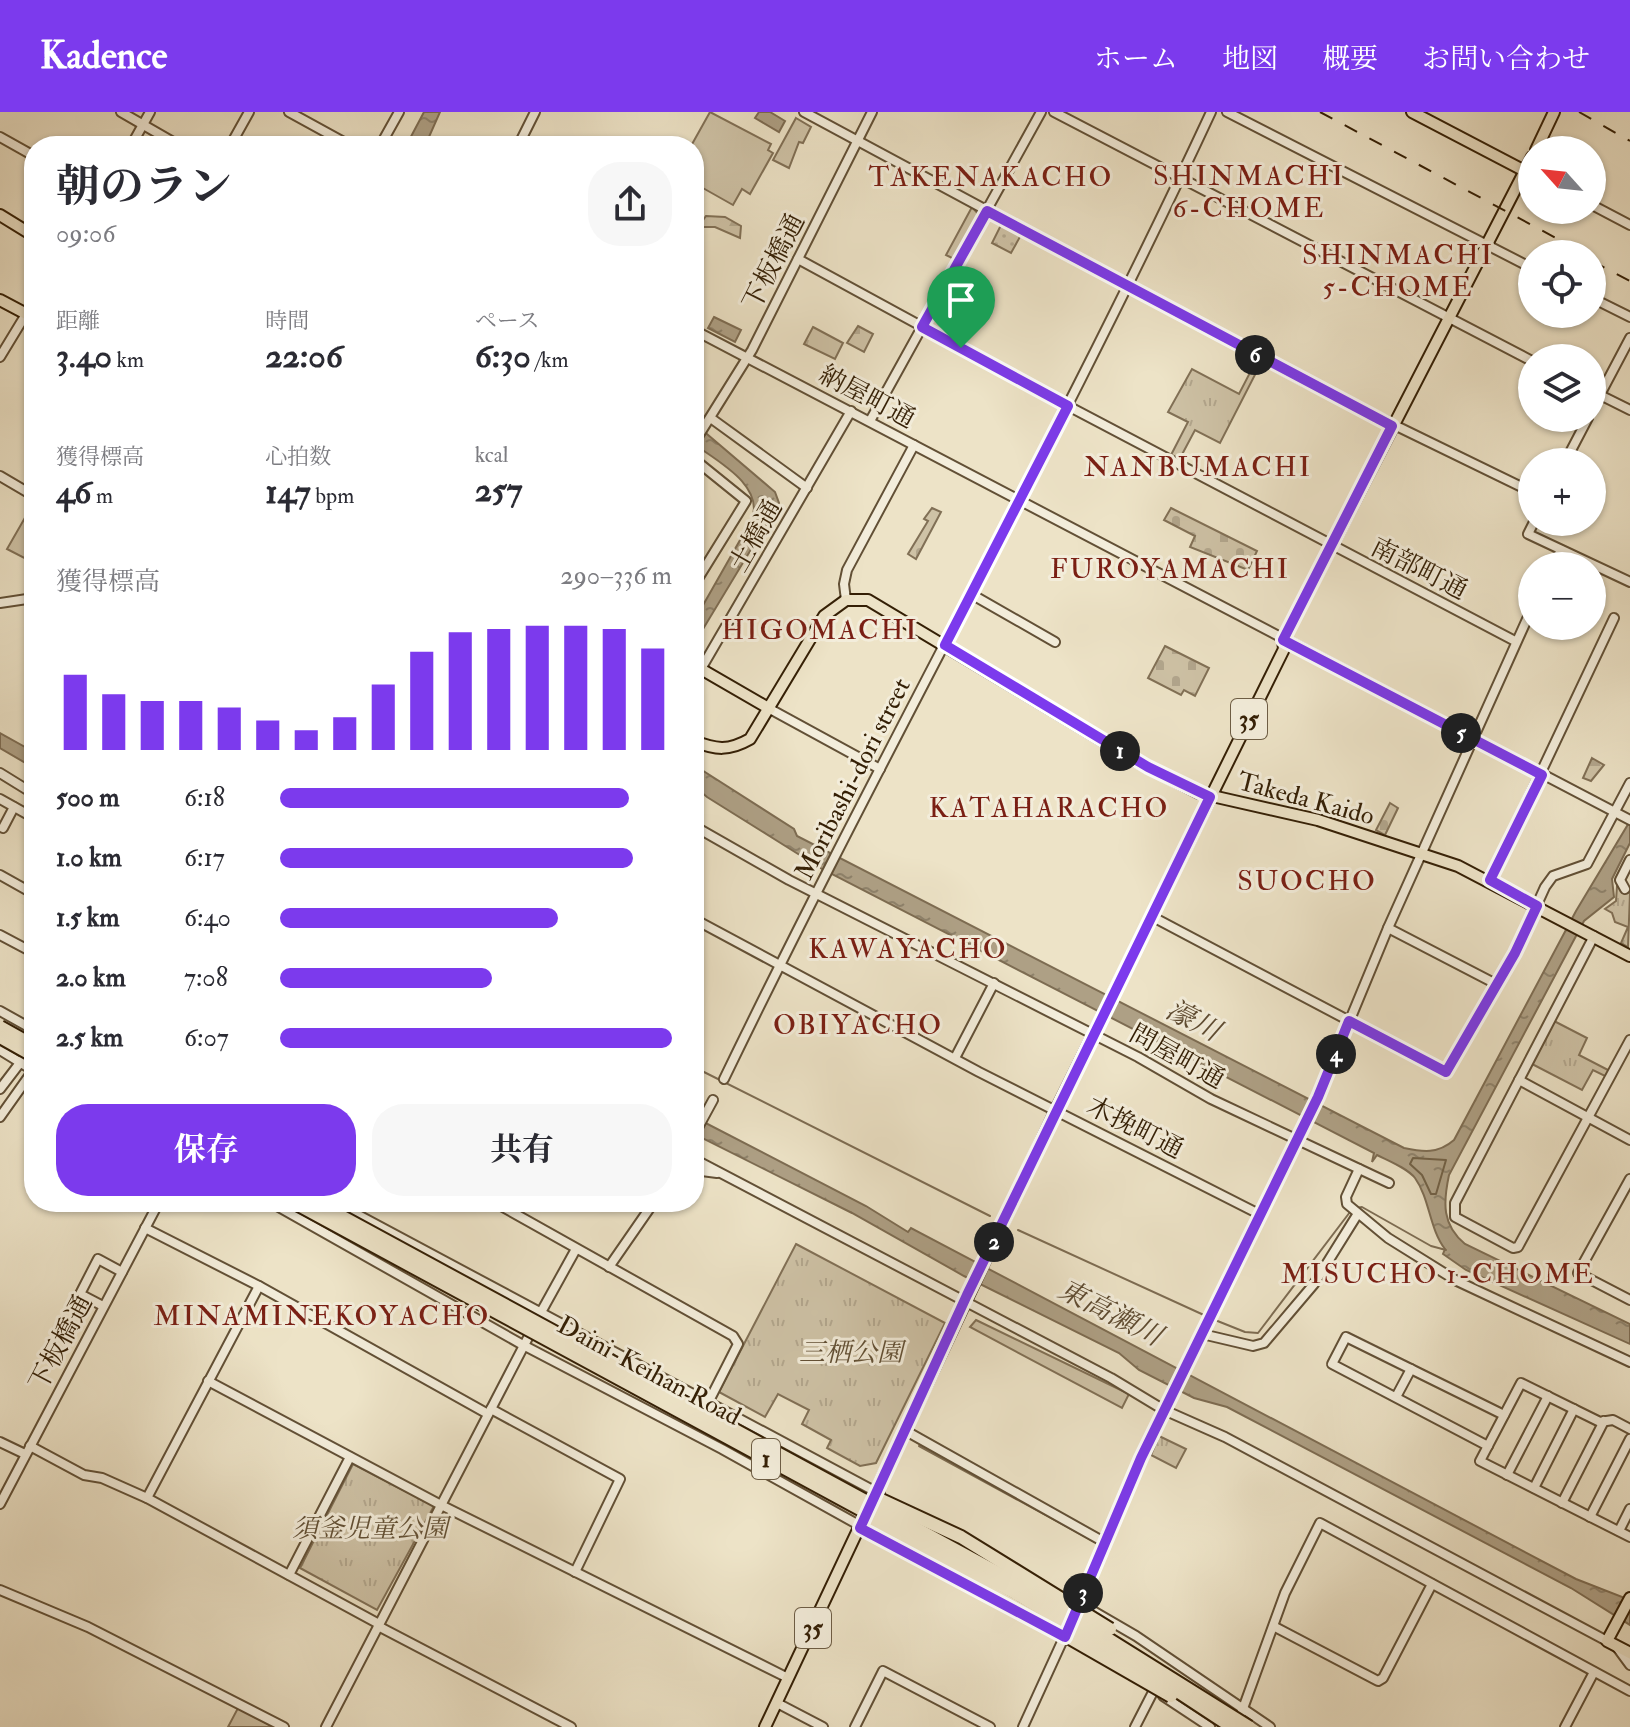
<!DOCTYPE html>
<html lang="ja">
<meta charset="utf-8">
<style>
body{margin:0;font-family:"IM FELL Double Pica","Noto Serif JP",serif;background:#f7f7f7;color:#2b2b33;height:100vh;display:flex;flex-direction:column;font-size:30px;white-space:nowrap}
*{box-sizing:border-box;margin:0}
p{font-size:26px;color:#7c7c81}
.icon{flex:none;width:44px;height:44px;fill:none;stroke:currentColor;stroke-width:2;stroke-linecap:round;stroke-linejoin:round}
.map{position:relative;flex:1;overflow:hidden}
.drawer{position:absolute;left:24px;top:24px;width:680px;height:1076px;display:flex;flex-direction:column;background:#fff;border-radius:32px;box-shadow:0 2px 6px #0004}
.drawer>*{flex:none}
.needle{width:52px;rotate:297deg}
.buttons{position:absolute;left:1518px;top:24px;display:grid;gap:16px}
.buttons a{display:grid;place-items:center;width:88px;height:88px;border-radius:50%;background:#fff;box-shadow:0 2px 6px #0004;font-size:40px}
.pin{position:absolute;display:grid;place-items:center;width:68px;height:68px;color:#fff;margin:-82px -34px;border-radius:50% 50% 50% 0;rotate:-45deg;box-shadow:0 0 8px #0007}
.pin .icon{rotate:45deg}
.km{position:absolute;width:40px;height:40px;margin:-20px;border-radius:50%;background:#222;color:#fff;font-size:22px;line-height:40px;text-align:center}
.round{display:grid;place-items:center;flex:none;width:84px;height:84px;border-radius:32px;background:#f7f7f7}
.head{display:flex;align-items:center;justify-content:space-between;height:136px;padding:0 32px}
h1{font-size:44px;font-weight:700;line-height:60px}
.metrics{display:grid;grid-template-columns:repeat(3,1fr);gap:12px;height:136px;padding:8px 32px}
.metrics div{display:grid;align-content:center}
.metrics b{font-size:34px;font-weight:700}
.metrics small{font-size:22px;font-weight:400}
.metrics p{font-size:22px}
.chart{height:224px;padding:16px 32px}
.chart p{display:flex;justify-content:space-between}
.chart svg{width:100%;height:144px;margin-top:8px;stroke:#7c3aed;stroke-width:6}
.button{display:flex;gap:16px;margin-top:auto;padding:16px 32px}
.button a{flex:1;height:92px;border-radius:32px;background:#7c3aed;color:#fff;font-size:32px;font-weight:700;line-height:92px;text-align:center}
.button a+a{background:#f7f7f7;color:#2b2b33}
ul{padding:0 32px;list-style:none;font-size:26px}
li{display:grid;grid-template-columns:128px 96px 1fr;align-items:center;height:60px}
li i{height:20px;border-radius:10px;background:#7c3aed}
header{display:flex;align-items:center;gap:48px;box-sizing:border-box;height:112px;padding:0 40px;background:#7c3aed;color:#fff}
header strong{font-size:38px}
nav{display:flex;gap:44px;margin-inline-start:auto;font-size:28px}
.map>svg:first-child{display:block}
.grass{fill:#cec2a6;stroke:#817056;stroke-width:2}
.forest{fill:url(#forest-firs);stroke:#817056;stroke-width:2}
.cemetery{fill:url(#cemetery-stones);stroke:#817056;stroke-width:2}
.park{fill:url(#park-tufts);stroke:#817056;stroke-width:2}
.garden{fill:url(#garden-dots);stroke:#817056;stroke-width:2}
.water{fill:url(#water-ripples);stroke:#7d6c52;stroke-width:2}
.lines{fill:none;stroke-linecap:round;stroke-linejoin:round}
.shore{stroke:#716045;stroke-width:2}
.stream{stroke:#7d6c52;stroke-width:2}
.minor-casing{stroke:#625036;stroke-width:12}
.major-casing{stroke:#341f05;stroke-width:14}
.minor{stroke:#f3eddb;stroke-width:8}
.major{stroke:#ede3c7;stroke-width:10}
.rail{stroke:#341f05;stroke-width:2;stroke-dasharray:14 14;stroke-linecap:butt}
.highway-bridge-casing{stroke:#341f05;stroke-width:16;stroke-linecap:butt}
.highway-bridge{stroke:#ede3c7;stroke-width:12}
.route-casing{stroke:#fff;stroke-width:16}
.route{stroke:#7c3aed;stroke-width:10}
.labels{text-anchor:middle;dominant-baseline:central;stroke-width:6;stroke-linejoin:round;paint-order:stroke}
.shield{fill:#f3eddb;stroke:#6d5d45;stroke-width:2}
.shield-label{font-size:24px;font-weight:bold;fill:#341f05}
.street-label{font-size:26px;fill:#341f05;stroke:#f3eddb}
.park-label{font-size:26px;font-style:italic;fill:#625035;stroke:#f3eddb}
.neighbourhood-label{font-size:28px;letter-spacing:2px;fill:#7a1f14;stroke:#f3eddb}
.water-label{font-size:28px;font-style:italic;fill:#5f4c32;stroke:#f3eddb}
</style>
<header>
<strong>Kadence</strong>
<nav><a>ホーム</a><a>地図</a><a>概要</a><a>お問い合わせ</a></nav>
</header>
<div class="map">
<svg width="1630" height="1615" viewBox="0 0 1630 1615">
<defs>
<pattern id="forest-firs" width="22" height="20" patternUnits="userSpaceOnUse" patternTransform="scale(2)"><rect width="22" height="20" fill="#cec2a6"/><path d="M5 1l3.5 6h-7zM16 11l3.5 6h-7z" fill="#b2a68d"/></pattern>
<pattern id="cemetery-stones" width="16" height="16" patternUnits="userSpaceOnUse" patternTransform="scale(2)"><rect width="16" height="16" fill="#cec2a6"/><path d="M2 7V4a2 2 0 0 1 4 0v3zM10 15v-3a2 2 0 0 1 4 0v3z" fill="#b2a68d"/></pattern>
<pattern id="park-tufts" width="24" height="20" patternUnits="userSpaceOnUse" patternTransform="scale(2)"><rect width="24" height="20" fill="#cec2a6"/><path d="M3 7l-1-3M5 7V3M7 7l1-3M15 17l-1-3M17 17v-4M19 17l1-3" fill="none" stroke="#b2a68d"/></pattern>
<pattern id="garden-dots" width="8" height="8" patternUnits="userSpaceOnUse" patternTransform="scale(2)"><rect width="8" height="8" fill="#cec2a6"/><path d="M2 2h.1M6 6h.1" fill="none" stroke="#b2a68d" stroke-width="1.8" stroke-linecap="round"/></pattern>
<pattern id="water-ripples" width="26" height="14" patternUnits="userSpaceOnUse" patternTransform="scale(2)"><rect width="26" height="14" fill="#aea085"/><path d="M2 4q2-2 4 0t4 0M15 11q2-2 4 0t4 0" fill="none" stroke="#8e826b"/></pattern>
</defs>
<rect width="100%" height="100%" fill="#ede3c7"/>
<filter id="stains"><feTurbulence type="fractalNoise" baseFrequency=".0025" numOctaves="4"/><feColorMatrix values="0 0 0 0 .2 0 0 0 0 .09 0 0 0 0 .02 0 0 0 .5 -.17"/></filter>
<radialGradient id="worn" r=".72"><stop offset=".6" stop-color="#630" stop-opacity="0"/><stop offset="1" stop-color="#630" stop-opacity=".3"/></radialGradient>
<g class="grass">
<path d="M710 0 771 32 768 38 773 41 750 82 742 77 733 93 694 71 691 34Z"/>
<path d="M796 6 811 15 803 31 799 30 789 56 773 48Z"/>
<path d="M976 1208 1129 1282 1122 1296 970 1215Z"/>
<path d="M238 1596 273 1615H228Z"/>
</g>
<g class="forest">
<path d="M706 104 725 105 741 114 740 126 715 115H698Z"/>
<path d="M1592 646 1604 653 1591 669 1583 666Z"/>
</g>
<g class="cemetery">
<path d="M858 214 873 222 864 240 847 231Z"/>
<path d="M932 396 941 400 916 447 908 442 928 409 924 407Z"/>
<path d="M1171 396 1257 439 1248 458 1190 435 1195 424 1164 408Z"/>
<path d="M1165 534 1209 556 1195 584 1184 578 1181 583 1148 566Z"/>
<path d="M1390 691 1398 696 1385 723 1376 718Z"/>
</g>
<g class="park">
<path d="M972 95 980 104 956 148 946 143Z"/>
<path d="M813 215 843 231 835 247 804 232Z"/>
<path d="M1256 249 1261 251 1220 331 1195 318 1178 350 1170 345 1188 310 1168 300 1192 257 1239 282Z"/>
<path d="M34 390V446L32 450 7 437Z"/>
<path d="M1617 774 1630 781 1628 835 1621 831 1628 815 1615 810 1612 801 1605 797 1616 789Z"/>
<path d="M1554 909 1587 926 1579 943 1610 959 1607 965 1593 958 1582 978 1532 952Z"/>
<path d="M796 1132 945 1211 876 1351 860 1354 827 1336 831 1328 802 1312 809 1298 778 1282 765 1305 719 1280Z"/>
<path d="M1159 1324 1186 1337 1176 1356 1151 1343Z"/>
<path d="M353 1352 434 1394 377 1498 300 1456Z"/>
</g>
<path class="garden" d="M1001 113 1021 123 1011 141 992 131Z"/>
<g class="water">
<path d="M424 0H440L425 34H406Z"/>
<path d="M759 0H770L785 9 779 20 755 6Z"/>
<path d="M714 205 741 218 735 230 708 216Z"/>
<path d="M694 311 775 380 779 391 694 532V509L752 407C764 373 717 349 694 332Z"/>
<path d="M0 621 34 640V656L0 636Z"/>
<path d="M694 653 794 717 797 724 1404 1036C1423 1040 1438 1042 1454 1028L1576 799 1630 709V731L1612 767 1614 785 1584 809 1449 1063C1443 1091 1442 1113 1465 1132L1630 1212V1232L1466 1158 1443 1142 1445 1137C1429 1116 1430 1087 1415 1066 1407 1056 1389 1049 1377 1043L1372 1050 1374 1041 822 757 707 685 694 674Z"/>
<path d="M694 1005 866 1094 908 1120 911 1116 1576 1467 1630 1488V1513L1571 1476 1227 1295 1194 1286 1139 1258 1119 1241 964 1164 852 1101 694 1022Z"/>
</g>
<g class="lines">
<path class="shore" d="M1413 1046 1446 1048 1436 1082H1431L1422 1063 1410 1052Z"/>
<g class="stream">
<path d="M694 955 990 1104"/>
<path d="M1356 1096 1362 1095 1431 1134 1446 1138"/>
<path d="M1018 1118 1206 1204"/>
<path d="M1215 1208 1245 1220 1258 1221 1350 1100"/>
<path d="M919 1334 1095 1430"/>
</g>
<g class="minor-casing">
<g id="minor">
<path d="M121 0 180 34"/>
<path d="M289 0 351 34"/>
<path d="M804 0 1304 269 1532 380"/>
<path d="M1054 0 1532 249"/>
<path d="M1227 0 1532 156"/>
<path d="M0 25 34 44"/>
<path d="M131 34 150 0"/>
<path d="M230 34 249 0"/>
<path d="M380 34 399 0"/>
<path d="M518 34 535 0"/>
<path d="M1592 93 1630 113"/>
<path d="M798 147 1068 294 1515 529"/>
<path d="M1592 186 1630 205"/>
<path d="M694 218 1630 708"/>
<path d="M0 245 34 189"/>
<path d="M1592 279 1630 298"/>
<path d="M1592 298 1630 226"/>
<path d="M712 307 807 376"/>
<path d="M870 309 1041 0"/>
<path d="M694 331 752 238 872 0"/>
<path d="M694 347 746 389 694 473"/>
<path d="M1565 350 1588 306"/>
<path d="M0 364 34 384"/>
<path d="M1534 410 1528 422 1630 470"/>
<path d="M1553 454 1561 438"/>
<path d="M971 482 1055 530"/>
<path d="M846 488 844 472 847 458 914 333"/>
<path d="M0 491 27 487"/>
<path d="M694 569 851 299"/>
<path d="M770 597 880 657"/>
<path d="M0 661 34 682"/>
<path d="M0 687 34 706"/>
<path d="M694 714 789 768 1138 945 1211 987 1389 1071"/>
<path d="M3 716 14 695"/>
<path d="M0 763 34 782"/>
<path d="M1490 768 1614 506"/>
<path d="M1625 777 1620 768 1630 748"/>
<path d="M1151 804 1446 960 1515 841 1545 775 1553 764 1587 752 1630 671"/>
<path d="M694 807 979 960 1261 1103"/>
<path d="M1388 816 1496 872"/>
<path d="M0 823 34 841"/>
<path d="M1594 824 1455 1091V1105L1513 1136 1518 1135 1630 928"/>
<path d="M0 899 34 918"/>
<path d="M0 938 34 959"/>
<path d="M955 946 994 871"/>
<path d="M724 967C881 642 1059 327 1211 0"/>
<path d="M1519 968 1630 1028"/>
<path d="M0 977 29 939"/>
<path d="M0 1005 34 957"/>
<path d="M694 1023 713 988"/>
<path d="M694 1047 1111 1266 1164 1298 1225 1325 1607 1529"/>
<path d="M1359 1057 1346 1085 1347 1092 1388 1126 1457 1169 1630 1250"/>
<path d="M694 1058 717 1061"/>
<path d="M1630 1067 1578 1161 1630 1188"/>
<path d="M270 1090 523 1233 722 1337 956 1467"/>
<path d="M334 1090 880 1382"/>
<path d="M494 1090 733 1224 738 1232 709 1289"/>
<path d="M145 1116 259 1174 488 1302"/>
<path d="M609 1155 654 1090"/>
<path d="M103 1194 80 1182 98 1147 122 1160"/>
<path d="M540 1202 576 1137"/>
<path d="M1202 1222 1253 1234 1264 1231 1314 1172 1357 1103"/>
<path d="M208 1269 441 1393 788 1566"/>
<path d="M1396 1285 1411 1257"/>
<path d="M491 1297 620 1367 575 1460"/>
<path d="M1630 1317 1613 1308 1600 1310 1521 1271 1480 1349 1630 1425"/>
<path d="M906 1319 1104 1430"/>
<path d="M0 1330 25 1342"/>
<path d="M30 1334 84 1363 102 1366 147 1386 379 1512"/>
<path d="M1488 1334 1332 1252 1346 1225 1504 1303"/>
<path d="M1507 1363 1548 1284"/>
<path d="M1534 1376 1574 1297"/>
<path d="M147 1386 259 1174"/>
<path d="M1562 1391 1604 1309"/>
<path d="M0 1392 159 1090"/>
<path d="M1590 1405 1630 1327"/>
<path d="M1619 1419 1630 1397"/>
<path d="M289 1463 350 1345"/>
<path d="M0 1478 88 1515 284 1615"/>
<path d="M1074 1488 1136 1524 1270 1615"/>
<path d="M1076 1498 1141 1346 1318 985 1388 816 1532 496"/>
<path d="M378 1514 571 1615"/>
<path d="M1275 1515 1378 1569 1383 1566 1432 1472"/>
<path d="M1616 1534 1630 1553"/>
<path d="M1163 1584 1210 1615"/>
<path d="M777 1591 823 1615"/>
<path d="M1237 1613 1285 1481 1320 1411 1630 1579"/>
<path d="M326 1615 532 1218"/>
<path d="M855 1615 883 1559 990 1615"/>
<path d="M1023 1615 1066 1521"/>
<path d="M1135 1615 1154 1578"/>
<path d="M1565 1615 1594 1560"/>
</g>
</g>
<g class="major-casing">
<g id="major">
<path d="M1412 0 1525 59"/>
<path d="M1536 38 1554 0"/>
<path d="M0 103 34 124"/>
<path d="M0 188 34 206"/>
<path d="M694 553 770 597"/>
<path d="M694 629C716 638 729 639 750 627L824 504 846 488H868L1135 648 1199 681 1318 708 1458 754 1630 844"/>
<path d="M1630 1486 1607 1529 1630 1541"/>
<path d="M765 1615 1056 998 1284 537 1283 528 1532 45"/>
</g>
</g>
<use href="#minor" class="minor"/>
<use href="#major" class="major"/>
<g class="rail">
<path d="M1320 0 1586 142"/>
<path d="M1579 0 1630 29"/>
<path d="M1592 149 1630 169"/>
</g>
<g class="highway-bridge-casing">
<g id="highway-bridge">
<path d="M0 915 34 934"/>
<path d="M0 925 34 944"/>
<path d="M293 1090 1015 1481 1159 1567 1232 1615"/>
<path d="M315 1090 1033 1480 1249 1615"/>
<path d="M879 1387 961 1425 1110 1517"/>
<path d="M871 1412 1171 1584"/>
</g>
</g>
<use href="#highway-bridge" class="highway-bridge"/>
</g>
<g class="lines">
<g class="route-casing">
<path id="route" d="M987 99 1392 314 1283 528 1542 663 1490 768 1537 794 1515 841 1446 960 1349 909 1318 985 1141 1346 1065 1525 860 1416 967 1183 1210 685 1148 655 945 533 1068 294 922 215Z"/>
</g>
<use href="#route" class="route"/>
</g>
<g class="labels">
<g class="shield">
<rect x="1231" y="587" width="36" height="40" rx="6"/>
<rect x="752" y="1327" width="28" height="40" rx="6"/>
<rect x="795" y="1496" width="36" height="40" rx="6"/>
</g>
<g class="shield-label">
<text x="1249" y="607">35</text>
<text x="766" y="1347">1</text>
<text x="813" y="1516">35</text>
</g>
<g class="street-label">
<text transform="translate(774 150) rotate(-63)">下板橋通</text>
<text transform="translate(867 285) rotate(28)">納屋町通</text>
<text transform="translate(756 424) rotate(-60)">土橋通</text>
<text transform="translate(1419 457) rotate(27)">南部町通</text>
<text transform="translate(853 667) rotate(-63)">Moribashi-dori street</text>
<text transform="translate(1306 687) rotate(15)">Takeda Kaido</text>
<text transform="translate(1177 945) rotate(29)">問屋町通</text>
<text transform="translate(1135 1016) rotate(27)">木挽町通</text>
<text transform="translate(61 1231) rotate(-62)">下板橋通</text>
<text transform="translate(649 1259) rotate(28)">Daini-Keihan Road</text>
</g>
<g class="park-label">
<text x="851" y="1241">三栖公園</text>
<text x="370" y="1417">須釜児童公園</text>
</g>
<g class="neighbourhood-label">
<text x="1249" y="64">SHINMACHI<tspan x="1249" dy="32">6-CHOME</tspan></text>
<text x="991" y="65">TAKENAKACHO</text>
<text x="1398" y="143">SHINMACHI<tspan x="1398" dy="32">5-CHOME</tspan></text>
<text x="1198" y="355">NANBUMACHI</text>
<text x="1170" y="457">FUROYAMACHI</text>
<text x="820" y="518">HIGOMACHI</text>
<text x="1049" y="696">KATAHARACHO</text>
<text x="1307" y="769">SUOCHO</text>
<text x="908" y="837">KAWAYACHO</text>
<text x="858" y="913">OBIYACHO</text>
<text x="1438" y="1162">MISUCHO 1-CHOME</text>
<text x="322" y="1204">MINAMINEKOYACHO</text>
</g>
<g class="water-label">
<text transform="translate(1193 909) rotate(27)">濠川</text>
<text transform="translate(1110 1201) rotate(27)">東高瀬川</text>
</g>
</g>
<rect width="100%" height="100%" filter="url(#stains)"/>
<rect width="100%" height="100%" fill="url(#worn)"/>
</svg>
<div class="buttons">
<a><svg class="needle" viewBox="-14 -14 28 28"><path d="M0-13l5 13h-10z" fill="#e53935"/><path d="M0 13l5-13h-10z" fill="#7c7c81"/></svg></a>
<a><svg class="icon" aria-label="locate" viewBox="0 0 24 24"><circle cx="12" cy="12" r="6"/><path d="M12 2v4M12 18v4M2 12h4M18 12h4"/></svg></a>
<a><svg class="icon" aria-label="layers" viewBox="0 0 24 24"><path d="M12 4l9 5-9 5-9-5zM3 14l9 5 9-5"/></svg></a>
<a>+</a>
<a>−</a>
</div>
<div class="pin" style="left:961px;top:236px;background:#1e9e55"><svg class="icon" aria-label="arrive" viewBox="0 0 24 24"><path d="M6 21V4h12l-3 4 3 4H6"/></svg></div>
<b class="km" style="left:1120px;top:639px">1</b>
<b class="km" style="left:994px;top:1130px">2</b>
<b class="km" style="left:1083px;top:1481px">3</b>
<b class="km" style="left:1336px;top:942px">4</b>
<b class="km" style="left:1461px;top:621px">5</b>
<b class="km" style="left:1255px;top:243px">6</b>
<section class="drawer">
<div class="head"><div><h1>朝のラン</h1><p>09:06</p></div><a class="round"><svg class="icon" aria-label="share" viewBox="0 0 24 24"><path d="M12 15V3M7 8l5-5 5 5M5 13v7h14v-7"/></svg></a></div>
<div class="metrics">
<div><p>距離</p><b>3.40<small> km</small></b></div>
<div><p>時間</p><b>22:06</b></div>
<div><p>ペース</p><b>6:30<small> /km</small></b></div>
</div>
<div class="metrics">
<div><p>獲得標高</p><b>46<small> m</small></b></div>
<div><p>心拍数</p><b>147<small> bpm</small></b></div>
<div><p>kcal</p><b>257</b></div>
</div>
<div class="chart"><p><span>獲得標高</span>290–336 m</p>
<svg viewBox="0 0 160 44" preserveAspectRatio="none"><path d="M5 44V21M15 44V27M25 44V29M35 44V29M45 44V31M55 44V35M65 44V38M75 44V34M85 44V24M95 44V14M105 44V8M115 44V7M125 44V6M135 44V6M145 44V7M155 44V13"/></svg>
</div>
<ul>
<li><b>500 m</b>6:18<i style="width:89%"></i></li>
<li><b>1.0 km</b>6:17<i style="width:90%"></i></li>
<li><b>1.5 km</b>6:40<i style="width:71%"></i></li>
<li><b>2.0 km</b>7:08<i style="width:54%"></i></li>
<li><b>2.5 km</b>6:07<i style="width:100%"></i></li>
</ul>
<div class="button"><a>保存</a><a>共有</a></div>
</section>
</div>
